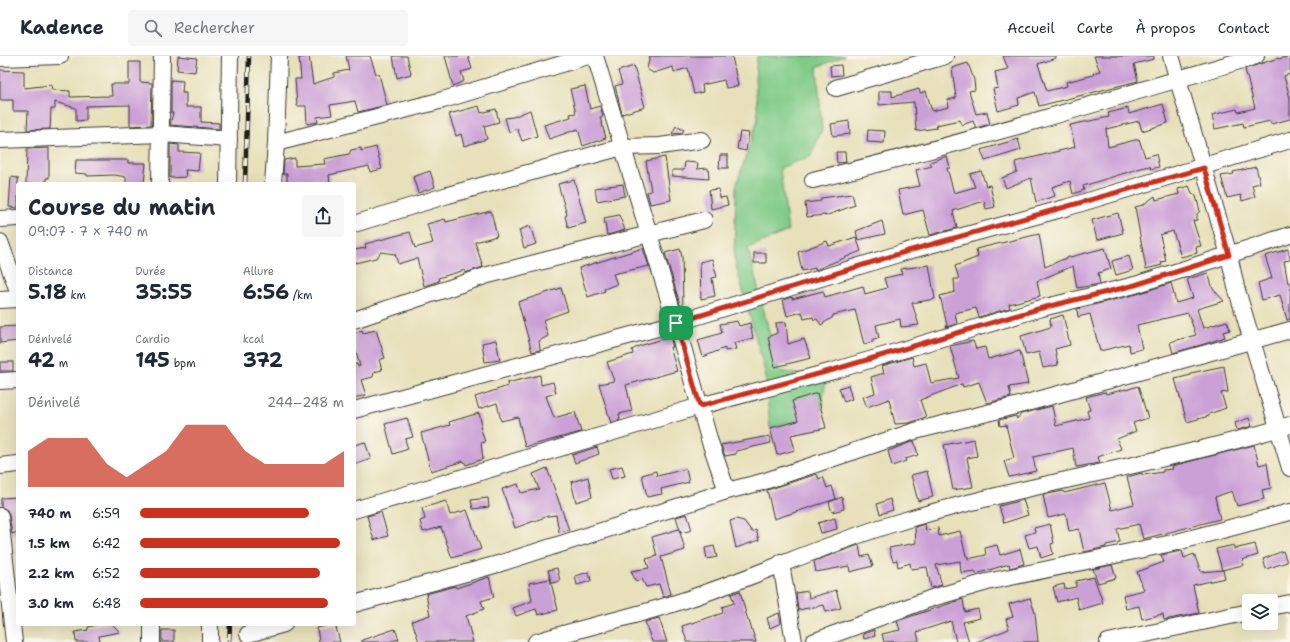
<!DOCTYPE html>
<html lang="fr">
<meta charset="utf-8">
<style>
body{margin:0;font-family:"Shantell Sans",sans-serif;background:#f6f6f7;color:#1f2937;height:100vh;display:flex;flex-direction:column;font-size:15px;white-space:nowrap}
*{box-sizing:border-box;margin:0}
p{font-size:13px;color:#747a83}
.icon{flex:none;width:22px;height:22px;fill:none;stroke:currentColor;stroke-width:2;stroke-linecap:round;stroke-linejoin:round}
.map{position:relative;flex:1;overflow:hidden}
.side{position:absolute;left:16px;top:126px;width:340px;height:444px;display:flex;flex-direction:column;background:#fff;border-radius:4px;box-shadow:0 4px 16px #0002}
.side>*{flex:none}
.controls{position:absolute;left:1242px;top:538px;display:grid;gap:8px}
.controls a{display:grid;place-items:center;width:36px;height:36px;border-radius:4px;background:#fff;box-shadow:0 4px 16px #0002;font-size:20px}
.pin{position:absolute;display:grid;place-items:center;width:34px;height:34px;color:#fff;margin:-17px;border-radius:8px;box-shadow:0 2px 6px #0006}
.round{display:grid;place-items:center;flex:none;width:42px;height:42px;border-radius:4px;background:#f6f6f7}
.headline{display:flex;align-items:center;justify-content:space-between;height:68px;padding:0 12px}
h1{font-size:22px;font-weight:700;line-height:30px}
.metrics{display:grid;grid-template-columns:repeat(3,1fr);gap:6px;height:68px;padding:4px 12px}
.metrics div{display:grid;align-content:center}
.metrics b{font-size:20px;font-weight:700}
.metrics small{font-size:11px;font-weight:400}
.metrics p{font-size:11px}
.chart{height:112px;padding:8px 12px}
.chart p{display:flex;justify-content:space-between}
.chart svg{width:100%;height:72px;margin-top:4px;fill:#c8321e;opacity:.7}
ul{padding:0 12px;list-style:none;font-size:13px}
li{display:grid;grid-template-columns:64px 48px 1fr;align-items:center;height:30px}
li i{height:10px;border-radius:5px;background:#c8321e}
header{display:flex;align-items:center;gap:24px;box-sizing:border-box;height:56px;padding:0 20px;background:#fff;border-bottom:1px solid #e0e1e3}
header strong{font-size:19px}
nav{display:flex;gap:22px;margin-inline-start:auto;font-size:14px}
.search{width:280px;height:36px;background:#f6f6f7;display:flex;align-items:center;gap:10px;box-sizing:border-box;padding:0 14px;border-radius:4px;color:#747a83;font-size:15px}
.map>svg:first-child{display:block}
.green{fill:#80cb88;stroke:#4e7452}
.building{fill:#cba0d7}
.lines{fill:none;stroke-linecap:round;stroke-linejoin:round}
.minor-casing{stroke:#3a3934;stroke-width:18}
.minor{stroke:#fff;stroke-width:16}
.rail-casing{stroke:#1c1c1c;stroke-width:4.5}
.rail{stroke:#fbf7ec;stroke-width:3;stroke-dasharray:9;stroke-linecap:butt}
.route-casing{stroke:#fff;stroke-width:8}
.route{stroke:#c8321e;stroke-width:5}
</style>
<header>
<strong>Kadence</strong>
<div class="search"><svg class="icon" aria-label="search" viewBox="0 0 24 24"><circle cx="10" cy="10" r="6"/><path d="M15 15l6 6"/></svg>Rechercher</div>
<nav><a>Accueil</a><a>Carte</a><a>À propos</a><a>Contact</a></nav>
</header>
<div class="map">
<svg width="1290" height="586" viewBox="0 0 1290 586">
<rect width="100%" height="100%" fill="#fbf7ec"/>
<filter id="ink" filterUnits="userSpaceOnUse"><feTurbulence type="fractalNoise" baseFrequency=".025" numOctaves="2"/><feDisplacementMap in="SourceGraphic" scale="8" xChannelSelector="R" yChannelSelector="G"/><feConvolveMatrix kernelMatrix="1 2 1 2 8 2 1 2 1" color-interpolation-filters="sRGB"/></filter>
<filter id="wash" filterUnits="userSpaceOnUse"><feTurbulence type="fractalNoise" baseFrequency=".012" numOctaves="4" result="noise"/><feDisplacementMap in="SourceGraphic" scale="16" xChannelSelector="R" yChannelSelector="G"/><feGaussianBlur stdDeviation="0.9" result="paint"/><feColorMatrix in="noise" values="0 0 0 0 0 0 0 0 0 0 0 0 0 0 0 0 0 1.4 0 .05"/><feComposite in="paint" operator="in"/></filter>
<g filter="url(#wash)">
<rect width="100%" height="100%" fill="#e7e0ba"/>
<path class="green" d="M757 0H844L817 11 822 73 811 100 780 112 788 175 748 192 779 315 826 323 821 358 770 372 765 316 734 202 736 130 758 63 755 23Z"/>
<g id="blocks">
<g class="building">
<path d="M178 0 197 2 195 16 177 14Z"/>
<path d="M309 0 313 28 334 21V17L349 14 346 0H370L376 18H379L387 49 358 56 355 45 330 49 332 59 317 61 318 66 307 68 306 50H297L295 23H301L299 2Z"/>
<path d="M393 0H407L411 18 397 22Z"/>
<path d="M445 0H468L472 13 461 16 464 25 453 30Z"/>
<path d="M650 0H732L738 30 726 32 724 24 702 29 703 36 694 38 688 12 674 16 673 11 653 17 647 13Z"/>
<path d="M1003 0H1056V2L1038 8 1047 35 1067 30 1066 26 1094 19 1093 17 1100 15 1094 0H1154V3L1134 8 1138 25 1039 50 1035 36 1018 42 1019 49 998 55 993 33 998 32 995 16 1008 13Z"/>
<path d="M1290 0V18L1284 20 1290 42V63L1271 68 1270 65 1244 71 1243 67 1215 73 1212 59 1237 53 1238 56 1255 52 1245 13 1278 2 1279 3Z"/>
<path d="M129 6H140V26L152 27 151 69 130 70V49L86 50V64L76 65V52L55 46V53H51L50 73 27 74 28 55H13V44H0V14L24 15V32L51 29 52 34 70 35V41L112 40 111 28H129Z"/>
<path d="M968 7 974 24 975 34 969 35 976 58 987 56 990 68 976 72 973 65 962 69 960 64 936 69 937 72 916 75 914 46 879 49V35H892V41L919 33 920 37 926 35 932 55 949 51 948 44 956 42 952 12Z"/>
<path d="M841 9 842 19 831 20 830 10Z"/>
<path d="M634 10 645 51 622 58 615 30 622 28 618 15Z"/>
<path d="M171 24 183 25 182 37H186V51H201V66L219 67V73L170 69 173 57H171Z"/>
<path d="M585 30 590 53 600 50 603 60 600 61 606 82 583 90 578 73 549 83 544 69 571 61 570 58 576 57 570 33Z"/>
<path d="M1163 48 1168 67 1142 75 1139 65 1106 73 1108 91 1139 83 1145 101 1156 98 1159 111 1151 113 1150 110 1141 112 1083 130 1084 134 1073 138 1070 125 1052 131 1055 140 1036 146 1031 122 1006 132 1002 122 1017 116 1015 106 1075 91 1070 69 1109 61 1108 57 1128 52 1129 58Z"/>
<path d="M479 50 481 57 496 53 499 66 484 70 487 83 464 90 461 78 456 80 449 58Z"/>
<path d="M530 54 537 80 522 85 517 72 509 76 505 62 513 61Z"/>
<path d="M849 65 850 78 833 80 831 68Z"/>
<path d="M676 70 684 74 682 77 672 78Z"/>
<path d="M868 74 885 75 884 87 867 86Z"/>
<path d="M740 76 749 77 746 95 737 93Z"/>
<path d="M1018 83 1021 94 985 105 981 94Z"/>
<path d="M170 88 179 89V96L200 97 198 115 185 114 186 121 170 122Z"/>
<path d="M376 91 382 113 370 116 369 110 329 119 330 128H287V118H283L284 104 295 102V110L325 108 324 103 349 98 351 94 361 92V95Z"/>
<path d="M49 92V122H46V128H26L27 93Z"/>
<path d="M836 96H845L846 106 837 107Z"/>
<path d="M720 99H728V112H719Z"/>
<path d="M947 100 950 112H947L954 137 975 131 970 118 981 115 986 130 990 129 995 151 986 153 984 145 953 155 957 172 930 179 923 154 903 159 898 134 920 130 916 114 932 110 930 106Z"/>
<path d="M665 101 671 144 650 148 647 136 651 135 646 105Z"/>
<path d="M76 104H128V107H146L144 128H126V121L115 119 87 120V118L75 117Z"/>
<path d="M685 106 698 107 697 113 708 112 709 123 672 120V114H684Z"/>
<path d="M1256 111 1260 127 1252 129 1255 141 1242 145 1241 139 1227 142 1221 120 1234 118 1233 116Z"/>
<path d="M430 115 435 131 418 137 413 121Z"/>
<path d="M11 121 18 122V152L9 151Z"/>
<path d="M574 124 586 167 568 172 565 160 567 159 558 128Z"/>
<path d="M623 128 625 140 597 145 595 132Z"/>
<path d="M1189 130 1192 137 1196 140 1200 155 1197 158V164L1193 165 1201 190 1196 191 1197 197 1181 201 1173 175 1160 179 1166 205 1161 206 1162 209 1146 213 1135 151 1143 149 1155 140 1156 144 1179 138 1178 133Z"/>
<path d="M719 133 720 142 726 141 728 149 711 153 709 134Z"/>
<path d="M852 138 855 149 825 160V159L807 161 805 147 821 145V142Z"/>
<path d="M491 155 497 180 475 186 483 211 465 217V214L438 222 439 225 424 230 417 202 398 208 395 198 381 196 376 202 355 207 354 194 366 192 365 188 410 176 415 192 433 187 427 168 445 163 446 166Z"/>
<path d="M1118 157 1123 177 1097 184 1092 164Z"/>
<path d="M619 159 625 174 607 179 604 162Z"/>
<path d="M882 165 885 178 858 184 856 175Z"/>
<path d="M530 170 536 188 524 192 519 174Z"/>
<path d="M1039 178 1045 211 1066 202 1105 192 1111 213 1098 217 1100 228 1077 232 1073 210 1037 225 1040 240 1009 248 1010 252 979 261 976 252 955 257 957 268 946 271 947 269 940 240 955 236 954 223H959L955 210 978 201 976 193Z"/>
<path d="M856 181 861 195 815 214V212L802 215 798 196 827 185 829 190Z"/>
<path d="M643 192 649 210 613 218 617 228 604 233 605 235 588 241 579 212Z"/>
<path d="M680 193 682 201 683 252H681L665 197Z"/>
<path d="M1288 193 1290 204 1284 205 1288 227 1290 226V263L1287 264 1280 239 1262 244 1258 227 1272 222 1265 200Z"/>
<rect x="754" y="197" width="12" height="10"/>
<path d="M1129 200 1133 214 1116 219 1112 205Z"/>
<path d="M712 203 717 221 712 222 715 240 701 243 700 206Z"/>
<path d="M929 209 935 243 912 247 919 269 901 271 900 263 876 269 879 282 873 283V286L864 288 855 254 833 259V261L821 269 817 263 814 264 813 261 804 263 802 256 787 260 783 244 792 241V243L823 235 825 241 863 230 865 238 887 232 884 222 902 218 901 213Z"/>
<path d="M1208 217 1213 233 1224 245 1197 253 1203 272 1227 265 1230 274 1223 276 1225 281 1208 287 1173 297 1170 286 1196 279 1188 257 1137 269 1142 293 1130 296 1129 288 1100 295 1090 258 1078 261 1077 253 1137 238 1171 227 1176 247 1193 242 1187 223Z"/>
<path d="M561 232 568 255 543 264 548 280 539 285 540 294 532 296 518 246Z"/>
<path d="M1063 259 1070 289 1055 293 1058 309 1043 312 1039 296 1026 299 1021 280 1051 271 1050 263Z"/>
<path d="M737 265 739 270 750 267 753 282 734 287 736 293 725 295V292L703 301 698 284 722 277 720 268Z"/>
<path d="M786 266 788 288 804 283 811 302 775 311 768 281 777 277 776 267Z"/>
<path d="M18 270V285L0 287V271Z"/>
<path d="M362 274 363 277 376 274 385 302 379 304 382 314 374 316 373 321 361 324 366 339 354 342V308H357L358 311 360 310 354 288V277Z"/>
<path d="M670 281 673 291H670L677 315 626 329 632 355 619 358 620 364 611 367 599 328 614 325 607 306 633 298 632 294 639 290Z"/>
<path d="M496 284 500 304 485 306 482 287Z"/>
<path d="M973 285 976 293 985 291 988 303 1020 295 1028 328 1009 331 1011 341 987 347 979 326 963 331 962 328 920 344 926 361 909 367 895 368 889 343 867 351 863 341 875 337 871 321 884 317 882 310 912 301 914 310 926 307 931 327 959 322 950 290Z"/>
<rect x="0" y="306" width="13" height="9"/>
<path d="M1224 310 1228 336 1221 337 1226 352 1209 358V360L1187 366 1175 323 1191 319V317Z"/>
<path d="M540 319 541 329 553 326 556 337 546 340 554 362 575 356 581 376 525 391 518 361 501 365 497 347 479 353 475 341 508 330 507 327Z"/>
<path d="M848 329 852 343 844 346 839 332Z"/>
<path d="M1138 330 1148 362 1133 367 1136 375 1117 383 1121 393 1098 401 1100 407 1076 411 1073 392 1033 401 1036 415 1009 421 1004 405 1014 402 1006 369 1000 370 999 364 1016 360 1017 363 1021 358 1052 350 1056 370 1089 362 1087 355 1090 354 1086 341 1105 336 1106 338 1126 333V334Z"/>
<path d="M817 337 826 372 791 379 795 394 777 399 770 372 798 365 792 345Z"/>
<path d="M479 357 482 370H480L485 386 481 387 483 403 466 409 464 405 431 415 421 377 450 369 449 366Z"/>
<path d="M407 362 413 381 405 383 408 393 393 398 385 368Z"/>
<path d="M1249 362 1252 370 1237 374 1235 367Z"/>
<path d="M769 380 771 387 736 395V398L725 400 721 389Z"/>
<path d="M974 383 977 400 967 402 973 431 953 434 944 389Z"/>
<path d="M914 385 918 399 905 403 906 405 892 410 888 395Z"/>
<path d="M365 386 371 403 354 409V389Z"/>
<path d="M1254 389 1259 409 1267 407 1271 432 1262 434 1264 443 1237 450 1232 435 1215 441 1220 463 1143 483 1139 468 1117 473 1120 486 1106 489V491L1084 496 1079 473 1069 475 1066 458 1048 462 1043 439 1063 435 1064 437 1105 427 1112 454 1134 448 1127 421 1142 417 1143 419 1163 416V414L1173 413 1172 410Z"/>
<path d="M597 391 599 398 575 407 572 399Z"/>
<path d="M622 410 625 420 612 423 609 413Z"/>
<path d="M547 412 569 474 559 476 556 459 548 460 515 472 502 433 518 428 521 437 539 433 533 418Z"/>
<path d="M686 413 689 426 661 433 662 438 647 441 642 419 656 415 657 420Z"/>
<path d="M927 415 933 441 918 445 911 419Z"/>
<path d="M817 418 819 423 823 421 827 432 832 430 836 443 774 463 767 434Z"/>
<path d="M588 421 592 441 576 446 571 426Z"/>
<path d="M18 441V476L12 478 9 459 7 454 1 451V442Z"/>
<path d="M842 441 844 453 832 456 829 446Z"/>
<path d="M488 442 489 451 473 453 471 444Z"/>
<path d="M890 443 893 454 880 458 877 448Z"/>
<path d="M1023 444 1028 459 1004 467 999 450Z"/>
<path d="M446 445 450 459 467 454 481 493 452 502 441 471 423 476 420 465 425 463 422 452Z"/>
<path d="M381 456 388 480 374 484 367 460Z"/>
<path d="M687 458 692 474 681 477 676 461Z"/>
<path d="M835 462 837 473 821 477 818 467Z"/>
<path d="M736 463 744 465 752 476 756 474 759 484 736 492 730 465Z"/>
<path d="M925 468 926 475 938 472 939 480 960 475 966 500H968V503L986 499 985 492 997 489 1000 499 1020 493 1024 508 1010 512 1009 508 976 518 975 515 961 517 960 505 936 509 942 529 931 532 927 511 911 513 910 507 898 511 897 504 893 505 889 492 916 487 915 471Z"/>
<path d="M1050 468 1054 487 1051 488 1053 498 1041 502 1038 490 1029 492 1025 479 1035 476 1034 472Z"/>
<path d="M679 473 685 494 661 501 671 538 663 541 659 528 646 531 642 523 636 526 631 515 649 512 646 503 657 500 652 481Z"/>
<path d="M1255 488 1258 499 1242 504 1243 509 1222 514 1216 493 1234 489V493Z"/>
<path d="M859 489 861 501 869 499 873 510 850 516 849 510 816 516 814 505Z"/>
<path d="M714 490 717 501 707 503 705 492Z"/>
<path d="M1182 495 1184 502 1194 498 1201 516 1223 514 1225 522 1193 529 1199 557 1164 564 1163 558 1142 563 1139 550 1126 553 1123 539 1144 534 1137 516 1164 506 1161 499Z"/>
<path d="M1283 495 1287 506 1266 513 1263 503Z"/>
<path d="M1112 509 1116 522 1098 527 1093 513Z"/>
<path d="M557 512 560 525 552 527 548 514Z"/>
<path d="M589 516 591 525 577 529 575 520Z"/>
<path d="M489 521 494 541 481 545 484 553 466 560 473 586H419L412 565 430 559 426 538 455 530 456 532Z"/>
<path d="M1094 521 1103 547 1079 554 1076 541 1057 546 1053 531 1064 528 1065 533 1076 531V525Z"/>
<path d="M550 523 558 554 538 559 536 553 516 560 513 552 532 545 529 527Z"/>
<path d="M836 534 841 552 826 556 824 549 798 554 796 537 808 535 809 542Z"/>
<path d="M740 535 748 565H749L756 586H687L682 570 723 557 722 551 734 547 731 538Z"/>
<path d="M1030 542 1035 557 1038 586H976L1009 573 1006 563 1013 561 1009 548Z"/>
<path d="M963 543 965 556 978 553 980 562 963 566 969 586H956L951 565 917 576 919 585 884 586 882 578 900 574 897 565Z"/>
<path d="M779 557 781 567 770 572 767 562Z"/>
<path d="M659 562 667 586H652L645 566Z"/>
<path d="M101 568H112L120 576 99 580 100 586H76L75 576 88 574V571Z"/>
<path d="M335 568 340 586H319L317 572Z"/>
<path d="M395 573 399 583 388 586H362V584Z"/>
<rect x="162" y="574" width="12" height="12"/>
<path d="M874 574 875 580 864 583 863 578Z"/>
</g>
</g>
</g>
<g filter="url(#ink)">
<use href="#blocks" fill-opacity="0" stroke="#3a3934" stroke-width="1"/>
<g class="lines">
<g class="minor-casing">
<g id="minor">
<path d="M595 0 676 267 710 386 727 435"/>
<path d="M1171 0 1229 199 1236 231 1290 412"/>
<path d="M0 2 60 0"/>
<path d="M836 32 945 0"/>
<path d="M0 84 162 78 229 83"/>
<path d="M276 87 443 44 588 0"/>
<path d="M813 124C962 88 1109 44 1256 0"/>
<path d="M160 128 162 0"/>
<path d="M228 128 230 0"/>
<path d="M273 128 276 87 279 0"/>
<path d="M0 163 18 162"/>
<path d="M354 168 448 139 622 91 660 90 702 84"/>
<path d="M0 186 18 235"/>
<path d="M0 244 18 243"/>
<path d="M354 264 488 219 704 164"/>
<path d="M0 325 18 324"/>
<path d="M354 354 676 267 908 195 1065 152 1290 84"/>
<path d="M0 410 18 408"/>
<path d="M354 454 700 350 833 315 1038 253 1135 229 1290 179"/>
<path d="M0 460 14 586"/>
<path d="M781 507 794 586"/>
<path d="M354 548 498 508 727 435 762 426 915 375 1023 348 1290 274"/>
<path d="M1271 551 1290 547"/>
<path d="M248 578 284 568"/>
<path d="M152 586V568"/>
<path d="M210 586V568"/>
<path d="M536 586C587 570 638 560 688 543 757 520 823 489 892 468 1023 428 1159 409 1290 369"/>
<path d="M813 586 932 542 987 526 1177 486 1290 456"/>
<path d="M1108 586 1249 556"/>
</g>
</g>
<use href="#minor" class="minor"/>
<g class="rail-casing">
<g id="rail">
<path d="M245 128 249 0"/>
<path d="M229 586 230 568"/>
</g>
</g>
<use href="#rail" class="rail"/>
</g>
</g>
<g class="lines" filter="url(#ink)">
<g class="route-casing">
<path id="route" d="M1204 112 1229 199 1135 229 1038 253 833 314 700 350 676 267 908 195Z"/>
</g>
<use href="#route" class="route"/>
</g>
</svg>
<div class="controls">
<a><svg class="icon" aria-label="layers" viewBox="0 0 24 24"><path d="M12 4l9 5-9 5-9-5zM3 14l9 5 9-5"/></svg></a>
</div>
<div class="pin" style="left:676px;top:267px;background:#1e9e55"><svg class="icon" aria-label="arrive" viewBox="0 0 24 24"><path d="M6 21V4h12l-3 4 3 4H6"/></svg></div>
<section class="side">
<div class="headline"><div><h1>Course du matin</h1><p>09:07 · 7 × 740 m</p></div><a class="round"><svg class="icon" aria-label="share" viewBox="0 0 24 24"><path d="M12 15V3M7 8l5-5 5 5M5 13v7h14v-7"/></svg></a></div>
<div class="metrics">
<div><p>Distance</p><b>5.18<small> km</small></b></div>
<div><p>Durée</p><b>35:55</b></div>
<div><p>Allure</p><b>6:56<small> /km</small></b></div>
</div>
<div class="metrics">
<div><p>Dénivelé</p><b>42<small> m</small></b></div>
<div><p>Cardio</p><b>145<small> bpm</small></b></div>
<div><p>kcal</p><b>372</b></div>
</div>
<div class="chart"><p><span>Dénivelé</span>244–248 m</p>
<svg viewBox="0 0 160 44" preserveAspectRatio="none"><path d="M0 44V22L10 14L20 14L30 14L40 30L50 38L60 30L70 22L80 6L90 6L100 6L110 22L120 30L130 30L140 30L150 30L160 22V44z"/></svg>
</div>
<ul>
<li><b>740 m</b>6:59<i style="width:83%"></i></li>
<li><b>1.5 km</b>6:42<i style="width:98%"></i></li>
<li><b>2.2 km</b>6:52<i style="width:88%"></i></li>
<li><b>3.0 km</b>6:48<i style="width:92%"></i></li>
</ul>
</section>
</div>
